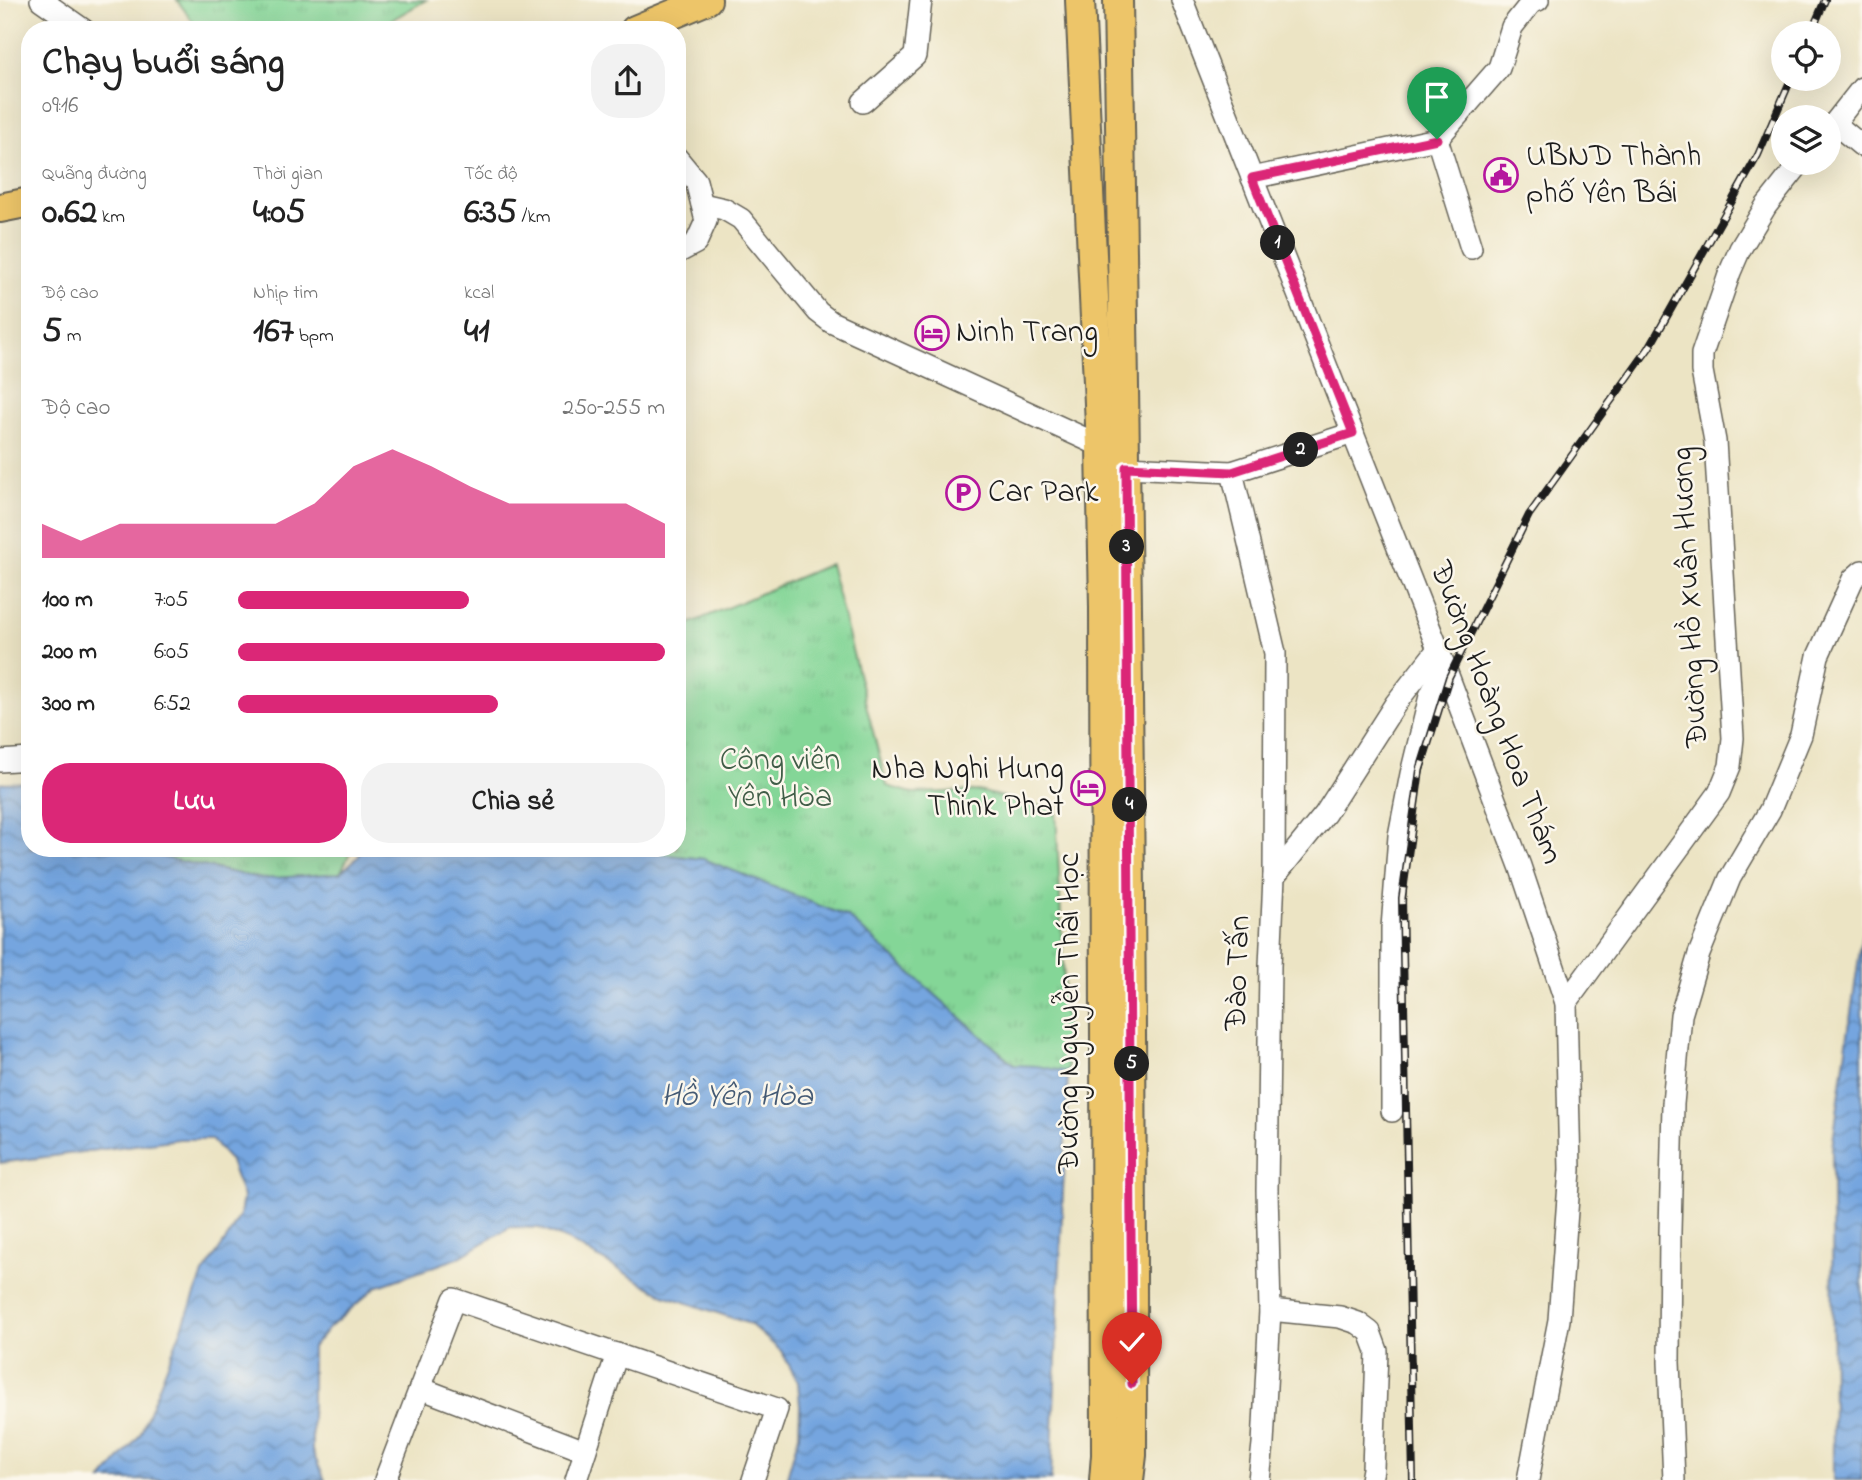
<!DOCTYPE html>
<html lang="vi">
<meta charset="utf-8">
<style>
body{margin:0;font-family:"Indie Flower",sans-serif;background:#f2f2f2;color:#222;height:100vh;display:flex;flex-direction:column;font-size:26px;white-space:nowrap}
*{box-sizing:border-box;margin:0}
p{font-size:23px;color:#767676}
.icon{flex:none;width:38px;height:38px;fill:none;stroke:currentColor;stroke-width:2;stroke-linecap:round;stroke-linejoin:round}
.map{position:relative;flex:1;overflow:hidden}
.sheet{position:absolute;left:21px;top:21px;width:665px;height:836px;display:flex;flex-direction:column;background:#fff;border-radius:28px;box-shadow:0 7px 28px #0002}
.sheet>*{flex:none}
.tools{position:absolute;left:1771px;top:21px;display:grid;gap:14px}
.tools a{display:grid;place-items:center;width:70px;height:70px;border-radius:50%;background:#fff;box-shadow:0 7px 28px #0002;font-size:35px}
.pin{position:absolute;display:grid;place-items:center;width:60px;height:60px;color:#fff;margin:-72px -30px;border-radius:50% 50% 50% 0;rotate:-45deg;box-shadow:0 0 7px #0007}
.pin .icon{rotate:45deg}
.km{position:absolute;width:35px;height:35px;margin:-18px;border-radius:50%;background:#222;color:#fff;font-size:19px;line-height:35px;text-align:center}
.round{display:grid;place-items:center;flex:none;width:74px;height:74px;border-radius:28px;background:#f2f2f2}
.overview{display:flex;align-items:center;justify-content:space-between;height:119px;padding:0 21px}
h1{font-size:38px;font-weight:800;line-height:52px}
.stats{display:grid;grid-template-columns:repeat(3,1fr);gap:10px;height:119px;padding:7px 21px}
.stats div{display:grid;align-content:center}
.stats b{font-size:35px;font-weight:800}
.stats small{font-size:19px;font-weight:400}
.stats p{font-size:19px}
.chart{height:196px;padding:14px 21px}
.chart p{display:flex;justify-content:space-between}
.chart svg{width:100%;height:126px;margin-top:7px;fill:#db2777;opacity:.7}
.cta{display:flex;gap:14px;margin-top:auto;padding:14px 21px}
.cta a{flex:1;height:80px;border-radius:28px;background:#db2777;color:#fff;font-size:28px;font-weight:800;line-height:80px;text-align:center}
.cta a+a{background:#f2f2f2;color:#222}
ul{padding:0 21px;list-style:none;font-size:23px}
li{display:grid;grid-template-columns:112px 84px 1fr;align-items:center;height:52px}
li i{height:18px;border-radius:9px;background:#db2777}
.map>svg:first-child{display:block}
.grass{fill:url(#grass-tufts);stroke:#50795a;stroke-width:2}
.water{fill:url(#water-waves);stroke:#48607e;stroke-width:2}
.lines{fill:none;stroke-linecap:round;stroke-linejoin:round}
.minor-casing{stroke:#656257;stroke-width:24}
.major-casing{stroke:#656257;stroke-width:32}
.minor{stroke:#fff;stroke-width:21}
.major{stroke:#edc569;stroke-width:28}
.rail-casing{stroke:#1c1c1c;stroke-width:8}
.rail{stroke:#fbf7ec;stroke-width:5;stroke-dasharray:16;stroke-linecap:butt}
.route-casing{stroke:#fff;stroke-width:14}
.route{stroke:#db2777;stroke-width:9}
.labels{text-anchor:middle;dominant-baseline:central;stroke-width:5;stroke-linejoin:round;paint-order:stroke}
.poi-label{font-size:32px;fill:#1c1c1c;stroke:#fbf7ec;text-anchor:start}
.street-label{font-size:32px;fill:#1c1c1c;stroke:#fbf7ec}
.park-label{font-size:32px;fill:#405d47;stroke:#fbf7ec}
.water-label{font-size:33px;font-style:italic;fill:#445a74;stroke:#fbf7ec}
</style>
<div class="map">
<svg width="1862" height="1480" viewBox="0 0 1862 1480">
<defs>
<pattern id="grass-tufts" width="24" height="20" patternUnits="userSpaceOnUse" patternTransform="scale(1.75)"><rect width="24" height="20" fill="#84d697"/><path d="M3 7l-1-3M5 7V3M7 7l1-3M15 17l-1-3M17 17v-4M19 17l1-3" fill="none" stroke="#71b782"/></pattern>
<pattern id="water-waves" width="16" height="10" patternUnits="userSpaceOnUse" patternTransform="scale(1.75)"><rect width="16" height="10" fill="#74a5df"/><path d="M0 5q4-4 8 0t8 0" fill="none" stroke="#5e86b4"/></pattern>
</defs>
<rect width="100%" height="100%" fill="#fbf7ec"/>
<filter id="ink" filterUnits="userSpaceOnUse"><feTurbulence type="fractalNoise" baseFrequency=".0143" numOctaves="2"/><feDisplacementMap in="SourceGraphic" scale="14" xChannelSelector="R" yChannelSelector="G"/><feConvolveMatrix kernelMatrix="1 2 1 2 8 2 1 2 1" color-interpolation-filters="sRGB"/></filter>
<filter id="wash" filterUnits="userSpaceOnUse"><feTurbulence type="fractalNoise" baseFrequency=".00686" numOctaves="4" result="noise"/><feDisplacementMap in="SourceGraphic" scale="28" xChannelSelector="R" yChannelSelector="G"/><feGaussianBlur stdDeviation="1.57" result="paint"/><feColorMatrix in="noise" values="0 0 0 0 0 0 0 0 0 0 0 0 0 0 0 0 0 1.4 0 .05"/><feComposite in="paint" operator="in"/></filter>
<g filter="url(#wash)">
<rect width="100%" height="100%" fill="#ece4c4"/>
<g class="grass">
<path d="M177 0H426L374 30H199Z"/>
<path d="M830 564 887 786 912 793 978 791 1056 810 1068 1072 1014 1065 848 917 704 859 617 849H677V629Z"/>
<path d="M143 849H352L340 873 263 879 166 858Z"/>
</g>
<g class="water">
<path d="M30 782V849H143L166 858 263 879 340 873 359 856 361 849H617L704 859 848 917 1014 1065 1037 1066 1068 1072 1051 1480H786L799 1435 800 1406 798 1382 782 1352 750 1324 664 1295 567 1240 539 1228 510 1227 458 1258 376 1287 328 1329 312 1347V1451L325 1480H102L140 1435 203 1274 228 1237 240 1215 243 1197 229 1159 211 1139H179L0 1163V783Z"/>
<path d="M1862 935V1480H1833L1832 1148Z"/>
</g>
</g>
<g filter="url(#ink)">
<g class="lines">
<g class="minor-casing">
<g id="minor">
<path d="M41 0 84 30"/>
<path d="M1182 0 1438 649 1520 866 1566 1003 1570 1170 1559 1320 1528 1480"/>
<path d="M863 102 915 56 921 0"/>
<path d="M1834 123 1862 146"/>
<path d="M1829 130 1862 88"/>
<path d="M1437 139 1471 248"/>
<path d="M677 158 696 181 706 221 696 243 677 253"/>
<path d="M1252 178 1437 139 1499 68 1512 27 1531 3 1538 0"/>
<path d="M702 204 724 209 741 219 818 312 831 322 1101 446"/>
<path d="M1126 467 1232 472 1353 433"/>
<path d="M1232 472 1275 653 1274 877 1270 966 1267 1191 1270 1310 1263 1444 1259 1480"/>
<path d="M0 761 30 759"/>
<path d="M1274 877 1325 814 1396 703 1438 649"/>
<path d="M1566 1003 1719 793 1730 766 1733 738 1715 441 1702 371V354L1730 272 1740 249 1766 206 1800 163"/>
<path d="M1392 1111V928L1399 836 1411 774 1430 696 1445 666"/>
<path d="M1270 1310 1340 1317 1358 1323 1370 1332 1377 1351 1373 1469 1371 1480"/>
<path d="M420 1388 585 1451"/>
<path d="M385 1480 454 1299 777 1409 753 1480"/>
<path d="M576 1480 617 1354"/>
<path d="M1674 1480 1669 1362 1670 1232 1673 1104 1681 1015 1699 954 1730 878 1770 810 1801 735 1818 656 1853 579 1862 571"/>
</g>
</g>
<g class="major-casing">
<g id="major">
<path d="M1080 0 1101 446 1104 608 1106 1455 1104 1480"/>
<path d="M1118 0C1126 485 1133 970 1132 1455L1129 1480"/>
<path d="M635 30 707 0"/>
<path d="M0 208 30 202"/>
</g>
</g>
<use href="#minor" class="minor"/>
<use href="#major" class="major"/>
<g class="rail-casing">
<g id="rail">
<path d="M1811 33 1825 0"/>
<path d="M1413 1480 1402 898 1420 770 1449 677 1529 515 1649 348 1758 155 1791 79"/>
</g>
</g>
<use href="#rail" class="rail"/>
</g>
</g>
<g class="lines" filter="url(#ink)">
<g class="route-casing">
<path id="route" d="M1132 1384 1126 467 1232 472 1353 433 1252 178 1437 139"/>
</g>
<use href="#route" class="route"/>
</g>
<defs>
<g id="civic-ring" transform="scale(1.75)"><circle r="9.5" fill="#fbf7ec" stroke="#b5179e" stroke-width="1.5"/><path d="M-.6-6.5H3V-4.5H.6V-3L4-1V1h2V6H-6V1h2V-1L-.6-3ZM-1.2 2.5V6h2.4V2.5Z" fill="#b5179e"/></g>
<g id="hotel-ring" transform="scale(1.75)"><circle r="9.5" fill="#fbf7ec" stroke="#b5179e" stroke-width="1.5"/><path d="M-6-4.5h1.5V1H6V5H4.5V3h-9V5H-6ZM-4 0a1.8 1.8 0 1 1 3.6 0ZM.5 0V-2.5h3Q6-2.5 6 0Z" fill="#b5179e"/></g>
<g id="parking-ring" transform="scale(1.75)"><circle r="9.5" fill="#fbf7ec" stroke="#b5179e" stroke-width="1.5"/><path d="M-3.5-5.5H1a3.5 3.5 0 0 1 0 7H-1V5.5H-3.5ZM-1-3.4V-.6H.8a1.4 1.4 0 0 0 0-2.8Z" fill="#b5179e"/></g>
</defs>
<g fill-rule="evenodd">
<use href="#civic-ring" x="1501" y="175"/>
<use href="#hotel-ring" x="932" y="333"/>
<use href="#parking-ring" x="963" y="493"/>
<use href="#hotel-ring" x="1088" y="788"/>
</g>
<g class="labels">
<g class="poi-label">
<text x="1526" y="157">UBND Thành<tspan x="1526" dy="37">phố Yên Bái</tspan></text>
<text x="956" y="333">Ninh Trang</text>
<text x="988" y="493">Car Park</text>
<text x="1064" y="770" text-anchor="end">Nha Nghi Hung<tspan x="1064" dy="37">Think Phat</tspan></text>
</g>
<g class="street-label">
<text transform="translate(1691 597) rotate(-93)">Đường Hồ Xuân Hương</text>
<text transform="translate(1495 713) rotate(69)">Đường Hoàng Hoa Thám</text>
<text transform="translate(1239 973) rotate(-88)">Đào Tấn</text>
<text transform="translate(1070 1013) rotate(-90)">Đường Nguyễn Thái Học</text>
</g>
<g class="park-label">
<text x="780" y="761">Công viên<tspan x="780" dy="37">Yên Hòa</tspan></text>
</g>
<g class="water-label">
<text x="737" y="1097">Hồ Yên Hòa</text>
</g>
</g>
</svg>
<div class="tools">
<a><svg class="icon" aria-label="locate" viewBox="0 0 24 24"><circle cx="12" cy="12" r="6"/><path d="M12 2v4M12 18v4M2 12h4M18 12h4"/></svg></a>
<a><svg class="icon" aria-label="layers" viewBox="0 0 24 24"><path d="M12 4l9 5-9 5-9-5zM3 14l9 5 9-5"/></svg></a>
</div>
<div class="pin" style="left:1437px;top:139px;background:#1e9e55"><svg class="icon" aria-label="arrive" viewBox="0 0 24 24"><path d="M6 21V4h12l-3 4 3 4H6"/></svg></div>
<div class="pin" style="left:1132px;top:1384px;background:#d93025"><svg class="icon" aria-label="check" viewBox="0 0 24 24"><path d="M5 12l5 5 9-10"/></svg></div>
<b class="km" style="left:1278px;top:243px">1</b>
<b class="km" style="left:1301px;top:450px">2</b>
<b class="km" style="left:1127px;top:547px">3</b>
<b class="km" style="left:1130px;top:805px">4</b>
<b class="km" style="left:1132px;top:1064px">5</b>
<section class="sheet">
<div class="overview"><div><h1>Chạy buổi sáng</h1><p>09:16</p></div><a class="round"><svg class="icon" aria-label="share" viewBox="0 0 24 24"><path d="M12 15V3M7 8l5-5 5 5M5 13v7h14v-7"/></svg></a></div>
<div class="stats">
<div><p>Quãng đường</p><b>0.62<small> km</small></b></div>
<div><p>Thời gian</p><b>4:05</b></div>
<div><p>Tốc độ</p><b>6:35<small> /km</small></b></div>
</div>
<div class="stats">
<div><p>Độ cao</p><b>5<small> m</small></b></div>
<div><p>Nhịp tim</p><b>167<small> bpm</small></b></div>
<div><p>kcal</p><b>41</b></div>
</div>
<div class="chart"><p><span>Độ cao</span>250–255 m</p>
<svg viewBox="0 0 160 44" preserveAspectRatio="none"><path d="M0 44V32L10 38L20 32L30 32L40 32L50 32L60 32L70 25L80 12L90 6L100 12L110 19L120 25L130 25L140 25L150 25L160 32V44z"/></svg>
</div>
<ul>
<li><b>100 m</b>7:05<i style="width:54%"></i></li>
<li><b>200 m</b>6:05<i style="width:100%"></i></li>
<li><b>300 m</b>6:52<i style="width:61%"></i></li>
</ul>
<div class="cta"><a>Lưu</a><a>Chia sẻ</a></div>
</section>
</div>
